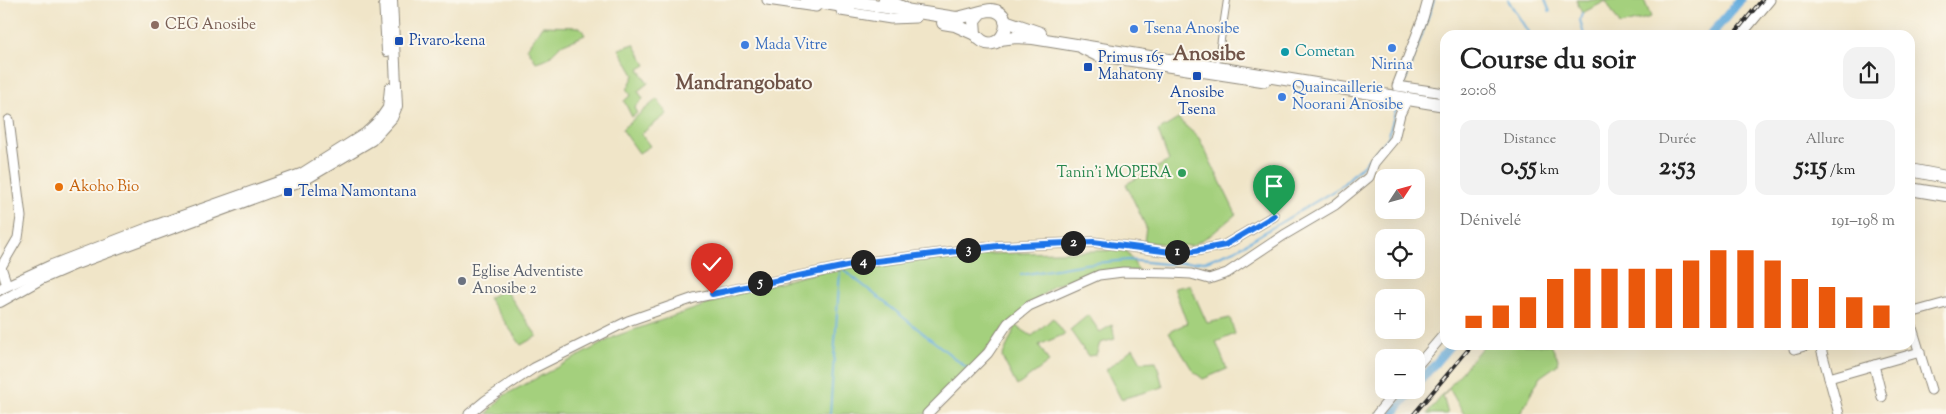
<!DOCTYPE html>
<html lang="fr">
<meta charset="utf-8">
<style>
body{margin:0;font-family:"Sorts Mill Goudy",serif;background:#f2f2f2;color:#222;height:100vh;display:flex;flex-direction:column;font-size:19px;white-space:nowrap}
*{box-sizing:border-box;margin:0}
p{font-size:16px;color:#767676}
.icon{flex:none;width:28px;height:28px;fill:none;stroke:currentColor;stroke-width:2;stroke-linecap:round;stroke-linejoin:round}
.map{position:relative;flex:1;overflow:hidden}
.side{position:absolute;left:1440px;top:30px;width:475px;height:320px;display:flex;flex-direction:column;background:#fff;border-radius:15px;box-shadow:0 5px 20px #0002}
.side>*{flex:none}
.needle{width:32px;rotate:54deg}
.buttons{position:absolute;left:1375px;top:169px;display:grid;gap:10px}
.buttons a{display:grid;place-items:center;width:50px;height:50px;border-radius:10px;background:#fff;box-shadow:0 5px 20px #0002;font-size:25px}
.pin{position:absolute;display:grid;place-items:center;width:42px;height:42px;color:#fff;margin:-51px -21px;border-radius:50% 50% 50% 0;rotate:-45deg;box-shadow:0 0 5px #0007}
.pin .icon{rotate:45deg}
.km{position:absolute;width:25px;height:25px;margin:-12px;border-radius:50%;background:#222;color:#fff;font-size:14px;line-height:25px;text-align:center}
.round{display:grid;place-items:center;flex:none;width:52px;height:52px;border-radius:15px;background:#f2f2f2}
.head{display:flex;align-items:center;justify-content:space-between;height:85px;padding:0 20px}
h1{font-size:28px;font-weight:700;line-height:38px}
.metrics{display:grid;grid-template-columns:repeat(3,1fr);gap:8px;height:85px;padding:5px 20px}
.metrics div{display:grid;align-content:center;border-radius:12px;background:#f2f2f2;text-align:center}
.metrics b{font-size:25px;font-weight:700}
.metrics small{font-size:14px;font-weight:400}
.metrics p{font-size:14px}
.chart{height:140px;padding:10px 20px}
.chart p{display:flex;justify-content:space-between}
.chart svg{width:100%;height:90px;margin-top:5px;stroke:#ea580c;stroke-width:6}
.map>svg:first-child{display:block}
.green{fill:#a4d07d;stroke:#687e54}
.lines{fill:none;stroke-linecap:round;stroke-linejoin:round}
.stream{stroke:#67aede;stroke-width:2}
.canal{stroke:#67aede;stroke-width:8}
.pedestrian-casing{stroke:#8e887a;stroke-width:8}
.minor-casing{stroke:#8e887a;stroke-width:11}
.tertiary-casing{stroke:#8e887a;stroke-width:12}
.secondary-casing{stroke:#8e887a;stroke-width:14}
.pedestrian{stroke:#fff;stroke-width:6}
.minor{stroke:#fff;stroke-width:9}
.tertiary{stroke:#fff;stroke-width:10}
.secondary{stroke:#fff;stroke-width:12}
.rail-casing{stroke:#2b2b2b;stroke-width:4}
.rail{stroke:#fbf7ec;stroke-width:2;stroke-dasharray:5.5;stroke-linecap:butt}
.route-casing{stroke:#fff;stroke-width:10}
.route{stroke:#1a73e8;stroke-width:6}
.education-dot{fill:#8d6e63;stroke:#fbf7ec;stroke-width:2}
.shop-dot{fill:#3f7fe0;stroke:#fbf7ec;stroke-width:2}
.transit-dot{fill:#1a4fb4;stroke:#fbf7ec;stroke-width:2}
.culture-dot{fill:#0f9aa8;stroke:#fbf7ec;stroke-width:2}
.leisure-dot{fill:#2e9e5b;stroke:#fbf7ec;stroke-width:2}
.food-dot{fill:#e8710a;stroke:#fbf7ec;stroke-width:2}
.worship-dot{fill:#6b7280;stroke:#fbf7ec;stroke-width:2}
.labels{text-anchor:middle;dominant-baseline:central;stroke-width:4;stroke-linejoin:round;paint-order:stroke}
.education-label{font-size:15px;fill:#785e54;stroke:#fbf7ec;text-anchor:start}
.shop-label{font-size:15px;fill:#366cbe;stroke:#fbf7ec;text-anchor:start}
.transit-label{font-size:15px;fill:#164399;stroke:#fbf7ec;text-anchor:start}
.culture-label{font-size:15px;fill:#0d838f;stroke:#fbf7ec;text-anchor:start}
.leisure-label{font-size:15px;fill:#27864d;stroke:#fbf7ec;text-anchor:end}
.food-label{font-size:15px;fill:#c56008;stroke:#fbf7ec;text-anchor:start}
.worship-label{font-size:15px;fill:#5b616d;stroke:#fbf7ec;text-anchor:start}
.district-label{font-size:20px;font-weight:bold;fill:#705448;stroke:#fbf7ec}
</style>
<div class="map">
<svg width="1946" height="414" viewBox="0 0 1946 414">
<rect width="100%" height="100%" fill="#fbf7ec"/>
<filter id="ink" filterUnits="userSpaceOnUse"><feTurbulence type="fractalNoise" baseFrequency=".02" numOctaves="2"/><feDisplacementMap in="SourceGraphic" scale="10" xChannelSelector="R" yChannelSelector="G"/><feConvolveMatrix kernelMatrix="1 2 1 2 8 2 1 2 1" color-interpolation-filters="sRGB"/></filter>
<filter id="wash" filterUnits="userSpaceOnUse"><feTurbulence type="fractalNoise" baseFrequency=".0096" numOctaves="4" result="noise"/><feDisplacementMap in="SourceGraphic" scale="20" xChannelSelector="R" yChannelSelector="G"/><feGaussianBlur stdDeviation="1.12" result="paint"/><feColorMatrix in="noise" values="0 0 0 0 0 0 0 0 0 0 0 0 0 0 0 0 0 1.4 0 .05"/><feComposite in="paint" operator="in"/></filter>
<g filter="url(#wash)">
<rect width="100%" height="100%" fill="#f0e5c8"/>
<g class="green">
<path d="M1576 0H1644L1651 17 1620 25 1606 1 1582 13Z"/>
<path d="M542 26 580 27 585 35 561 45 548 58 536 62 527 48Z"/>
<path d="M634 44 646 65 639 69 648 83 638 91 643 99 634 108 637 113 632 117 624 101 631 95 627 90 634 75 619 49Z"/>
<path d="M657 99 667 114 641 134 650 146 639 153 622 129Z"/>
<path d="M1178 119 1199 138 1236 214 1212 234 1191 246 1144 242 1146 227 1126 184 1169 161 1158 131Z"/>
<path d="M1126 250 1139 271 1115 270 1080 276 1053 286 1004 327 956 389 926 414H487L503 396 616 336 755 288 840 267 989 254Z"/>
<path d="M1190 285 1207 323 1230 318 1235 334 1216 342 1227 369 1203 379 1193 371 1169 332 1187 323 1174 288Z"/>
<path d="M505 289 537 336 521 345 488 298Z"/>
<path d="M1088 315 1100 332 1112 325 1115 339 1100 343 1096 355 1088 356 1070 330Z"/>
<path d="M1053 318 1065 334 1039 345 1049 362 1017 386 1002 357 1016 326 1032 336Z"/>
<path d="M1484 345H1551L1558 359 1557 365 1540 377 1520 414H1464L1449 388 1443 396 1448 414H1427Z"/>
<path d="M1133 348 1141 362 1156 361 1163 387 1121 399 1106 370Z"/>
</g>
<g class="lines">
<g class="stream">
<path d="M1508 0 1530 35"/>
<path d="M1545 0 1550 12"/>
<path d="M1582 13 1580 20 1584 35"/>
<path d="M1715 35 1745 0"/>
<path d="M1404 85 1434 0"/>
<path d="M844 270 967 368"/>
<path d="M1021 275 1085 264 1128 260 1165 264 1206 261 1235 250 1340 187 1366 162 1388 138 1398 101"/>
<path d="M1416 390 1454 345"/>
<path d="M830 414 840 271"/>
<path d="M1396 414 1416 390"/>
</g>
<g class="canal">
<path d="M1710 35 1739 0"/>
<path d="M1416 386 1451 345"/>
<path d="M1393 414 1413 390"/>
</g>
</g>
</g>
<g filter="url(#ink)">
<g class="lines">
<g class="pedestrian-casing">
<path id="pedestrian" d="M1218 59 1227 0"/>
</g>
<g class="minor-casing">
<g id="minor">
<path d="M767 0 816 7"/>
<path d="M883 0 894 2 905 7"/>
<path d="M1428 0 1423 18 1397 86 1438 92 1445 96"/>
<path d="M841 11 891 19 916 18"/>
<path d="M1741 35 1770 0"/>
<path d="M1082 49 1096 56 1265 82"/>
<path d="M7 285 1 267 18 238 21 217 9 120"/>
<path d="M1910 313 1946 303"/>
<path d="M1910 321 1931 390"/>
<path d="M1820 345 1839 414"/>
<path d="M1794 349 1808 345"/>
<path d="M1874 365 1882 397"/>
<path d="M1416 367 1445 333"/>
<path d="M1829 378 1920 352"/>
<path d="M469 414 486 400 534 368 628 321 694 298 861 263 998 246 1093 242 1171 252 1195 251 1225 245 1274 216"/>
<path d="M927 414 988 353 1008 323 1029 306 1099 275 1123 272 1171 273 1191 274 1209 279 1227 273 1284 235 1335 205 1369 177 1374 163 1394 139 1400 114 1406 102"/>
<path d="M1377 414 1397 390"/>
</g>
</g>
<g class="tertiary-casing">
<g id="tertiary">
<path d="M384 0 387 51"/>
<path d="M0 289 52 265 148 228 301 174 366 133 379 121 388 108 390 88"/>
<path d="M0 302 41 279 76 264 306 179 372 140 392 118 397 106 392 0"/>
</g>
</g>
<g class="secondary-casing">
<g id="secondary">
<path d="M807 0 849 7"/>
<path d="M841 0 956 18C966 17 984 10 991 10 1022 13 998 64 975 34L974 20 980 13"/>
<path d="M1005 21 1040 33"/>
<path d="M943 23 955 25 975 34"/>
<path d="M1000 39 1016 37 1033 38 1445 105"/>
<path d="M1910 170 1946 177"/>
<path d="M1910 189 1946 195"/>
</g>
</g>
<use href="#pedestrian" class="pedestrian"/>
<use href="#minor" class="minor"/>
<use href="#tertiary" class="tertiary"/>
<use href="#secondary" class="secondary"/>
<g class="rail-casing">
<g id="rail">
<path d="M1733 35 1762 0"/>
<path d="M1414 414 1472 345"/>
</g>
</g>
<use href="#rail" class="rail"/>
</g>
</g>
<g class="lines" filter="url(#ink)">
<g class="route-casing">
<path id="route" d="M712 294 861 263 998 246 1093 242 1171 252 1195 251 1225 245 1274 216"/>
</g>
<use href="#route" class="route"/>
</g>
<circle class="education-dot" cx="155" cy="25" r="5"/>
<g class="shop-dot">
<circle cx="1134" cy="29" r="5"/>
<circle cx="745" cy="45" r="5"/>
<circle cx="1392" cy="48" r="5"/>
<circle cx="1282" cy="97" r="5"/>
</g>
<g class="transit-dot">
<rect x="394" y="36" width="10" height="10" rx="2.5"/>
<rect x="1083" y="62" width="10" height="10" rx="2.5"/>
<rect x="1192" y="71" width="10" height="10" rx="2.5"/>
<rect x="283" y="187" width="10" height="10" rx="2.5"/>
</g>
<circle class="culture-dot" cx="1285" cy="52" r="5"/>
<circle class="leisure-dot" cx="1182" cy="173" r="5"/>
<circle class="food-dot" cx="59" cy="187" r="5"/>
<circle class="worship-dot" cx="462" cy="281" r="5"/>
<g class="labels">
<g class="education-label">
<text x="165" y="25">CEG Anosibe</text>
</g>
<g class="shop-label">
<text x="1144" y="29">Tsena Anosibe</text>
<text x="755" y="45">Mada Vitre</text>
<text x="1392" y="65" text-anchor="middle">Nirina</text>
<text x="1292" y="88">Quaincaillerie<tspan x="1292" dy="17">Noorani Anosibe</tspan></text>
</g>
<g class="transit-label">
<text x="409" y="41">Pivaro-kena</text>
<text x="1098" y="58">Primus 165<tspan x="1098" dy="17">Mahatony</tspan></text>
<text x="1197" y="93" text-anchor="middle">Anosibe<tspan x="1197" dy="17">Tsena</tspan></text>
<text x="298" y="192">Telma Namontana</text>
</g>
<g class="culture-label">
<text x="1295" y="52">Cometan</text>
</g>
<g class="leisure-label">
<text x="1172" y="173">Tanin'i MOPERA</text>
</g>
<g class="food-label">
<text x="69" y="187">Akoho Bio</text>
</g>
<g class="worship-label">
<text x="472" y="272">Eglise Adventiste<tspan x="472" dy="17">Anosibe 2</tspan></text>
</g>
<g class="district-label">
<text x="1209" y="55">Anosibe</text>
<text x="744" y="84">Mandrangobato</text>
</g>
</g>
</svg>
<div class="buttons">
<a><svg class="needle" viewBox="-14 -14 28 28"><path d="M0-13l5 13h-10z" fill="#e53935"/><path d="M0 13l5-13h-10z" fill="#767676"/></svg></a>
<a><svg class="icon" aria-label="locate" viewBox="0 0 24 24"><circle cx="12" cy="12" r="6"/><path d="M12 2v4M12 18v4M2 12h4M18 12h4"/></svg></a>
<a>+</a>
<a>−</a>
</div>
<div class="pin" style="left:1274px;top:216px;background:#1e9e55"><svg class="icon" aria-label="arrive" viewBox="0 0 24 24"><path d="M6 21V4h12l-3 4 3 4H6"/></svg></div>
<div class="pin" style="left:712px;top:294px;background:#d93025"><svg class="icon" aria-label="check" viewBox="0 0 24 24"><path d="M5 12l5 5 9-10"/></svg></div>
<b class="km" style="left:1177px;top:252px">1</b>
<b class="km" style="left:1073px;top:243px">2</b>
<b class="km" style="left:968px;top:250px">3</b>
<b class="km" style="left:863px;top:262px">4</b>
<b class="km" style="left:760px;top:283px">5</b>
<section class="side">
<div class="head"><div><h1>Course du soir</h1><p>20:08</p></div><a class="round"><svg class="icon" aria-label="share" viewBox="0 0 24 24"><path d="M12 15V3M7 8l5-5 5 5M5 13v7h14v-7"/></svg></a></div>
<div class="metrics">
<div><p>Distance</p><b>0.55<small> km</small></b></div>
<div><p>Durée</p><b>2:53</b></div>
<div><p>Allure</p><b>5:15<small> /km</small></b></div>
</div>
<div class="chart"><p><span>Dénivelé</span>191–198 m</p>
<svg viewBox="0 0 160 44" preserveAspectRatio="none"><path d="M5 44V38M15 44V33M25 44V29M35 44V20M45 44V15M55 44V15M65 44V15M75 44V15M85 44V11M95 44V6M105 44V6M115 44V11M125 44V20M135 44V24M145 44V29M155 44V33"/></svg>
</div>
</section>
</div>
